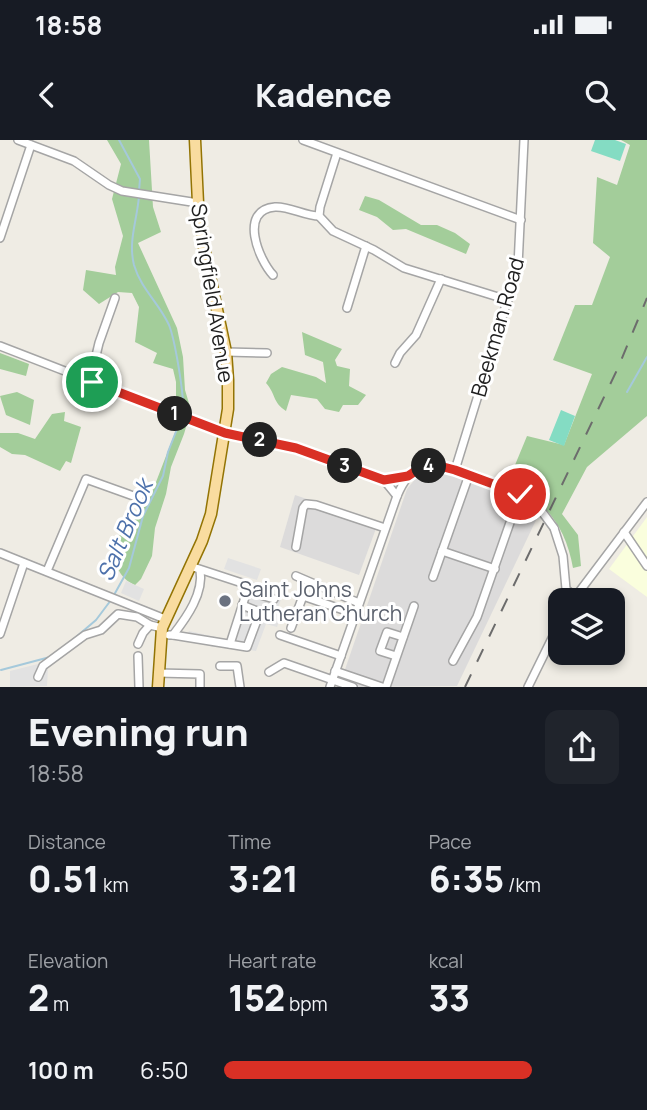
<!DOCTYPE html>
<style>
body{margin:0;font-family:Manrope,sans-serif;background:#20242c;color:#f1f3f6;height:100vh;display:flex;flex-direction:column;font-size:26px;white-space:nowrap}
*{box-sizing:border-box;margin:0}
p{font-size:23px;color:#9ea1a6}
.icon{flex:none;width:38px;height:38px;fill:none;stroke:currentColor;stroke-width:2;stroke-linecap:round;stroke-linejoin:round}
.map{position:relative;height:547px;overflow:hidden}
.drawer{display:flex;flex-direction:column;background:#171b24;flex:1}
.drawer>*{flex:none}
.tools{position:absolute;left:548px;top:448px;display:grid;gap:14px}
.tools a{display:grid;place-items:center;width:77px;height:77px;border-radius:14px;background:#171b24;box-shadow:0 4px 10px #0003;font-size:35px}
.pin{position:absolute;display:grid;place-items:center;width:60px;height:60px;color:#fff;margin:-30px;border:4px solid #fff;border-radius:50%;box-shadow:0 2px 7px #0007}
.km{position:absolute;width:35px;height:35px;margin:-18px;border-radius:50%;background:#222;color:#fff;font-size:19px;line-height:35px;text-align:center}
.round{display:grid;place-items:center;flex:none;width:74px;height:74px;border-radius:14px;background:#20242c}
.summary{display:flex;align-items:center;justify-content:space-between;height:119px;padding:0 28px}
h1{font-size:38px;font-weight:800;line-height:52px}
.stats{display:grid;grid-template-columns:repeat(3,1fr);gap:10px;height:119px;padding:7px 28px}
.stats div{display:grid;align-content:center}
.stats b{font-size:35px;font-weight:800}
.stats small{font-size:19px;font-weight:400}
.stats p{font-size:19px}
ul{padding:0 28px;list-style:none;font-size:23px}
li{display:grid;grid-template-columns:112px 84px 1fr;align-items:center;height:52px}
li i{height:18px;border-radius:9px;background:#d93025}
.status{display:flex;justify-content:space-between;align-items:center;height:49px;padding:0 35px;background:#171b24;direction:ltr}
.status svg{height:19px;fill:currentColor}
header{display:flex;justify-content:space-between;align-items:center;height:91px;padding:0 28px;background:#171b24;font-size:32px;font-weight:800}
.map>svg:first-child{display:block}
.residential{fill:#dcdbdb}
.education{fill:#fafedd}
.forest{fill:#a3cd9a}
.pitch{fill:#84dcc3}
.parking{fill:#e2e2e2}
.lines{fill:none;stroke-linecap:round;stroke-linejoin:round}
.stream{stroke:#a5c9db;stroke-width:2}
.minor-casing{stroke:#a5a5a5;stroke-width:10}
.major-casing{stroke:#937404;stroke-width:13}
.minor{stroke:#fff;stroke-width:7}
.major{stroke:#f9dc9f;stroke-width:10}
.rail{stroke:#6c6c6c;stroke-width:2;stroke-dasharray:14 14;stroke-linecap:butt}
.minor-bridge-casing{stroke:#a5a5a5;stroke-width:10;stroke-linecap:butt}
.minor-bridge{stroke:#fff;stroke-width:7}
.route-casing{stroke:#fff;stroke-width:14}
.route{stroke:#d93025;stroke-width:9}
.worship-dot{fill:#6b7280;stroke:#fff;stroke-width:2.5}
.labels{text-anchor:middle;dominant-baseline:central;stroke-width:6;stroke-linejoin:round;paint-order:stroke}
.street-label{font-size:21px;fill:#1e1e1e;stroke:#fff}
.worship-label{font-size:21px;fill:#5b616d;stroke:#fff;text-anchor:start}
.water-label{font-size:23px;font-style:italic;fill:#4d71ab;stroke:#fff}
</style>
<div class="status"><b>18:58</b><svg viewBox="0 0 49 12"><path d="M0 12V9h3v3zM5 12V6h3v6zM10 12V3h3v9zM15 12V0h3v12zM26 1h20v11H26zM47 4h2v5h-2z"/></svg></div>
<header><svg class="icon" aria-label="back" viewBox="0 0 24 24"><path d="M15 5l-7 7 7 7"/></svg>Kadence<svg class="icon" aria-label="search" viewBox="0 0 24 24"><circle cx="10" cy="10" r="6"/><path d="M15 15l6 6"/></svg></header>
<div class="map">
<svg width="647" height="547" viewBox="0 0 647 547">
<rect width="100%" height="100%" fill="#efece4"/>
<g class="residential">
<path d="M429 332H444L505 353 532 370 537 378 457 546 339 547 407 349 416 338Z"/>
<path d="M295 355 378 383 359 435 280 407Z"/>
</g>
<path class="education" d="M647 377V457L609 429Z"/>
<g class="forest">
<path d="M107 0H149L153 67 161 92 138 103 177 188 183 217 185 250 191 270 184 294 171 327 166 354 155 388 152 416 141 439 135 445C115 437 113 416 115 397L125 393 151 355 176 290V242L173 229 153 223 157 213 135 202 139 167 132 153 118 152 99 164 83 150 86 130 116 135 115 127 123 96 112 59 121 24Z"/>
<path d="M621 0H647V276L587 327 562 374 578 395 581 426 573 428C566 387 545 360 508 342L527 296 564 305 592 234 553 220 575 165H592L610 117 593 103 597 37 617 45 630 5Z"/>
<path d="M365 56 379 60 421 85H437L455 93 470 104 466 114 406 89 393 90 377 77 359 70Z"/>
<path d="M302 192 342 209 335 220 337 226 350 229 349 246 366 255 358 265H343L339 272 325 269 317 259 291 255 286 271C272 262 276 254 266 243L271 234 282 227 316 237 326 243 323 222 305 215Z"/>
<path d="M0 213 29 224 26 236 0 229Z"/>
<path d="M17 252 34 260 30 285 6 275 0 256Z"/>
<path d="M65 272 64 281 81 287 71 323 66 321 60 331 25 315 12 314 0 307V293H18L35 299 52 274Z"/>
</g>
<g class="pitch">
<path d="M595 0H615L626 4 620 21 591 11Z"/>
<path d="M561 270 575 276 564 306 549 300Z"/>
</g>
<g class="parking">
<path d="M228 418 261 429 257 440 224 429Z"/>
<path d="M126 441 144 449 139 461 121 453Z"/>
<path d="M253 442 283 453 278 468 283 470 277 487 266 484 256 511 238 508 214 507 186 500 189 491 229 500 245 451Z"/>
<path d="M46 522 48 528 47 546 10 547V531Z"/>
</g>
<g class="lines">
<g class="stream">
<path d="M119 0 140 39 139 51"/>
<path d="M139 56C137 81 128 101 134 125 141 149 159 163 169 185 175 200 184 254 183 270"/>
<path d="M627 252 647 217"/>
<path d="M114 455 129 428 143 376 163 336 168 312 179 284"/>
<path d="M69 503 96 480 111 460"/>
<path d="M1 530 50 517"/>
</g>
<g class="minor-casing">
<g id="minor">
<path d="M18 0 74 21 109 45 122 51 198 63"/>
<path d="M303 0 521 80"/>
<path d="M337 13 320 67 319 76 333 91 374 110 404 128 508 160"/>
<path d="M0 98 31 5"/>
<path d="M273 135C259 120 238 70 275 67 289 66 305 76 319 76"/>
<path d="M347 168 366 106"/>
<path d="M0 206 225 293 296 308 384 340 397 356"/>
<path d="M226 212 267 213"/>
<path d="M395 223 400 213 416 195 441 139"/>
<path d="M90 241 99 203 115 158"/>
<path d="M455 330 518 126 524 0"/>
<path d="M384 340 408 336"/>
<path d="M554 388 563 416 566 449 575 457"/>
<path d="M624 392 647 426"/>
<path d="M296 407 303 368 306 364 316 365 385 388"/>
<path d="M442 411 495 429"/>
<path d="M0 413 165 479"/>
<path d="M190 426 242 443 247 451 230 504"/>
<path d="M47 431 86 339 139 358"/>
<path d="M296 436 359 463"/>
<path d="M433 437 469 335"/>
<path d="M247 451 274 459"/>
<path d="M573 460 647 362"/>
<path d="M291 488 303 456 355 474"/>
<path d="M0 494 24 423"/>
<path d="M169 495H173C187 477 204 453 200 430"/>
<path d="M173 495 247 507 259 475 257 471 242 465"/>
<path d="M280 495 341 516"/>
<path d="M138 504 143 493 150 485 162 488"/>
<path d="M138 516 139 547"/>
<path d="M396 516 380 511 387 492 403 497"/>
<path d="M453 521 477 477 520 354"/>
<path d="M220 526H237L240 547"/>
<path d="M335 531 382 547"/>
<path d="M269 532 284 523 353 547"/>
<path d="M158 533 200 534V547"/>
<path d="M38 537 43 526 85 495 101 490 118 474 137 477 150 485"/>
<path d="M330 547 397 356C403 342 410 330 427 326 451 321 521 353 540 369"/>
<path d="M386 547 414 466"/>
<path d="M528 547 560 482"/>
</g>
</g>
<g class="major-casing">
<path id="major" d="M158 547 162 488 202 401 211 374 228 269V240L226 212 204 108 198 63 195 0"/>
</g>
<use href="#minor" class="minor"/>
<use href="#major" class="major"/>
<path class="rail" d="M465 547 617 230 647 158"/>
<g class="minor-bridge-casing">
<path id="minor-bridge" d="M540 369 554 388"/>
</g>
<use href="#minor-bridge" class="minor-bridge"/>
</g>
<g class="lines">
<g class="route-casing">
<path id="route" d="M92 242 225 293 296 308 384 340 408 336 420 328 436 325 455 330 520 354"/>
</g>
<use href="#route" class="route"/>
</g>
<circle class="worship-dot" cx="225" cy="461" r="7"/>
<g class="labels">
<g class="street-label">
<text transform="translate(213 153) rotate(81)">Springfield Avenue</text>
<text transform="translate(497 187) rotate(-74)">Beekman Road</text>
</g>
<g class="worship-label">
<text x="239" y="449">Saint Johns<tspan x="239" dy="24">Lutheran Church</tspan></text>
</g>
<g class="water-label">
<text transform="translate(124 390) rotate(-67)">Salt Brook</text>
</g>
</g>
</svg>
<div class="tools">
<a><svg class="icon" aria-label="layers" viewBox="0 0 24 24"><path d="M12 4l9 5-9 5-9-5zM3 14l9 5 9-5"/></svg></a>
</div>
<div class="pin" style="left:92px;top:242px;background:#1e9e55"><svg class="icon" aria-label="arrive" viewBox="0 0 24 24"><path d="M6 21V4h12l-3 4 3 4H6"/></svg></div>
<div class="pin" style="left:520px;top:354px;background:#d93025"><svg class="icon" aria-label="check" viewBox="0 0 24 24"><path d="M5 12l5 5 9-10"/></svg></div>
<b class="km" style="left:175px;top:274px">1</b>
<b class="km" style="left:260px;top:300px">2</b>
<b class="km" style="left:345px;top:326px">3</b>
<b class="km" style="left:429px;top:326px">4</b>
</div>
<section class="drawer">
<div class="summary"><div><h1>Evening run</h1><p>18:58</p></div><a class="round"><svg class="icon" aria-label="share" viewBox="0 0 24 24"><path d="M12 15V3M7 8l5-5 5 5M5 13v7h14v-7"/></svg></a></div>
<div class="stats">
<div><p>Distance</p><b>0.51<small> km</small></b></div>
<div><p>Time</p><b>3:21</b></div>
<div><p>Pace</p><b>6:35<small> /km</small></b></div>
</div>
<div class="stats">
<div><p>Elevation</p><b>2<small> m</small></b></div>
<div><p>Heart rate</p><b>152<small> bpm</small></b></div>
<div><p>kcal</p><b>33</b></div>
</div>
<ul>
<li><b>100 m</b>6:50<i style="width:78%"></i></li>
</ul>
</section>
